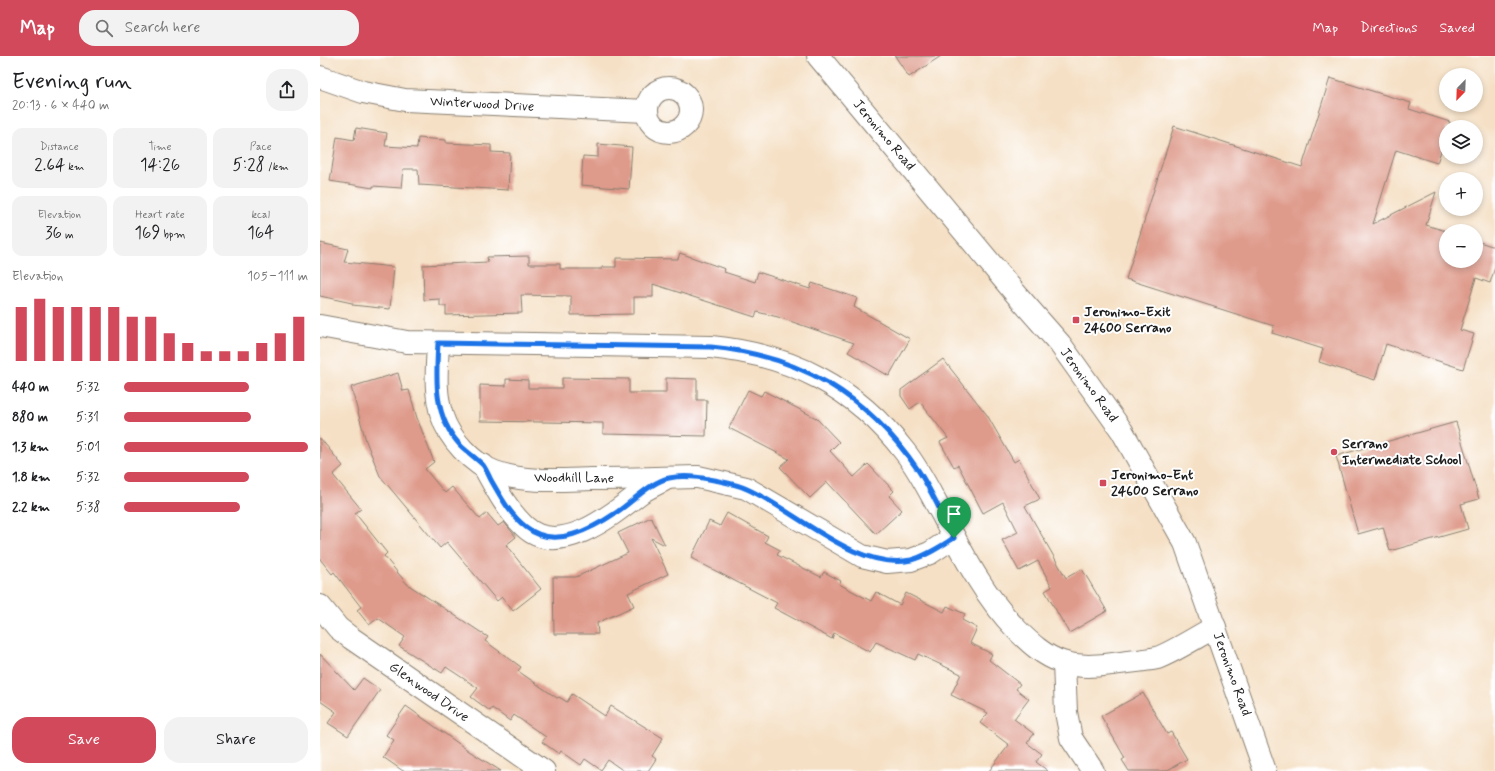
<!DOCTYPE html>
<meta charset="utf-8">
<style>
body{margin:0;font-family:Mynerve,sans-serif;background:#f2f2f2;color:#202124;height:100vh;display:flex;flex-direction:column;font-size:15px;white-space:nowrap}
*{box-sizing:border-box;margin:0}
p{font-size:13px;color:#757577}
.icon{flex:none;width:22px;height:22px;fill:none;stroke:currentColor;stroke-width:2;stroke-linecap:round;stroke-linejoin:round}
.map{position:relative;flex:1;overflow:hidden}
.drawer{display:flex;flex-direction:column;background:#fff;width:320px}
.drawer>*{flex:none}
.needle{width:26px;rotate:203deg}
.tools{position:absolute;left:1119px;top:12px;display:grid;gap:8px}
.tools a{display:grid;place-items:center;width:44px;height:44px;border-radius:50%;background:#fff;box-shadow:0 2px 6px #0003;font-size:20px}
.pin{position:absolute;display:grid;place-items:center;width:34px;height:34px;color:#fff;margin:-41px -17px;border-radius:50% 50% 50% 0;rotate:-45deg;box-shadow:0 0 4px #0007}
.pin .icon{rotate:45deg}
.round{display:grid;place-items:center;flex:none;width:42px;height:42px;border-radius:16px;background:#f2f2f2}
.head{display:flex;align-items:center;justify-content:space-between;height:68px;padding:0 12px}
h1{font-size:22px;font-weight:600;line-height:30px}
.figures{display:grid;grid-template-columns:repeat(3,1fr);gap:6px;height:68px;padding:4px 12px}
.figures div{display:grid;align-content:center;border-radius:10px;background:#f2f2f2;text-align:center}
.figures b{font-size:17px;font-weight:600}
.figures small{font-size:11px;font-weight:400}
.figures p{font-size:11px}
.chart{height:112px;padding:8px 12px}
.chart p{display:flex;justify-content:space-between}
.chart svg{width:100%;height:72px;margin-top:4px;stroke:#d1495b;stroke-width:6}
.action{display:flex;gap:8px;margin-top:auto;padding:8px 12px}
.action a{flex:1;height:46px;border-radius:16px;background:#d1495b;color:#fff;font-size:16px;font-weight:600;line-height:46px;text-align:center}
.action a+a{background:#f2f2f2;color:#202124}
ul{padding:0 12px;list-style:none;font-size:13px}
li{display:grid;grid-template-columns:64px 48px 1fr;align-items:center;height:30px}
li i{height:10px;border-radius:5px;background:#d1495b}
header{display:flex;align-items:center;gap:24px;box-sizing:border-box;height:56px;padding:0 20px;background:#d1495b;color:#fff}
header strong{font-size:19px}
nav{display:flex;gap:22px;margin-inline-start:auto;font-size:14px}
.search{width:280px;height:36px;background:#f2f2f2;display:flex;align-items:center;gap:10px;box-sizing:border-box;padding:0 14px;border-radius:16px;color:#757577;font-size:15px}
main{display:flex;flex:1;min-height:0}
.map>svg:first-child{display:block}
.building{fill:#de9a8a}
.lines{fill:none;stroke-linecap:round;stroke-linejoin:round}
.street-casing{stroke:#887e70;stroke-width:24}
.secondary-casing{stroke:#887e70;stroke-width:24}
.street{stroke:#fff;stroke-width:22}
.secondary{stroke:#fff;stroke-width:22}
.route-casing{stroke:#fff;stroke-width:8}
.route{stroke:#1a73e8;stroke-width:5}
.poi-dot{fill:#d1495b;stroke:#fff;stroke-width:1.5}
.labels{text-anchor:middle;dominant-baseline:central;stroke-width:4;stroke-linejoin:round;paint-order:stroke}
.street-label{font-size:14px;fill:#1c1c1c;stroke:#fff}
.poi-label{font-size:14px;font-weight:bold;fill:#1c1c1c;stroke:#fff;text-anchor:start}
</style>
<header>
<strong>Map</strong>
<div class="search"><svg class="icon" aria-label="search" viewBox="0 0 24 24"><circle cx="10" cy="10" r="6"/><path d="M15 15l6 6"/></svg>Search here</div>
<nav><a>Map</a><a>Directions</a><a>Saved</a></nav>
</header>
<main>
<section class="drawer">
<div class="head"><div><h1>Evening run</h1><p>20:13 · 6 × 440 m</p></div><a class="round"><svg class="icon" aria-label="share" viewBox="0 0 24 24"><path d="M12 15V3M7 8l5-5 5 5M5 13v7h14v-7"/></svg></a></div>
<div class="figures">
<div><p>Distance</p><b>2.64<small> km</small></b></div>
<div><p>Time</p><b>14:26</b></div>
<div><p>Pace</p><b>5:28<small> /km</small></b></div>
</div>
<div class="figures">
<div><p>Elevation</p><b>36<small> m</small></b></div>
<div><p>Heart rate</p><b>169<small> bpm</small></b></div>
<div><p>kcal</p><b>164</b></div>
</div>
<div class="chart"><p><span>Elevation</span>105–111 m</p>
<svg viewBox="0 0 160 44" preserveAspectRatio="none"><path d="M5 44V11M15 44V6M25 44V11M35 44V11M45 44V11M55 44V11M65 44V17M75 44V17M85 44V27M95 44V33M105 44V38M115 44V38M125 44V38M135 44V33M145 44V27M155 44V17"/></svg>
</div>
<ul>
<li><b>440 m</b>5:32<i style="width:68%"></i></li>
<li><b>880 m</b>5:31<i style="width:69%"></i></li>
<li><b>1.3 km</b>5:01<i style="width:100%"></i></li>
<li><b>1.8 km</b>5:32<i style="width:68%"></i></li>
<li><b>2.2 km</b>5:38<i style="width:63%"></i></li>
</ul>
<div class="action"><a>Save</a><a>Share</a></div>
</section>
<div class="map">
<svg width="1175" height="715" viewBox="0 0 1175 715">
<rect width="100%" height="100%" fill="#fff"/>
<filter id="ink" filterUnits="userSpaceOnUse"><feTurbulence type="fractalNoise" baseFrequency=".025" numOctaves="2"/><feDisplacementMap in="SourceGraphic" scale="8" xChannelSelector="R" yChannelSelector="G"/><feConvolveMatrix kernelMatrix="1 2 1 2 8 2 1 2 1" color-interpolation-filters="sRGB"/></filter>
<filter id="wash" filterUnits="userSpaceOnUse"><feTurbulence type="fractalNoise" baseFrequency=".012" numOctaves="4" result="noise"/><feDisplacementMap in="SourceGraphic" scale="16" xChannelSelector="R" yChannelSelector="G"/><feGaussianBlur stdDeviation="0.9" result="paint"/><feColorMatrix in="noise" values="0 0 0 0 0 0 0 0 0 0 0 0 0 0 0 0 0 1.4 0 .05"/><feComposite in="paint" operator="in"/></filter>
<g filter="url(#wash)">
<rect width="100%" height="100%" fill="#f5e0c5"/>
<g id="blocks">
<g class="building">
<path d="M575 0H621L589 21Z"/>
<path d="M1010 22 1091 47 1089 53 1130 66 1129 71H1126V80L1117 107 1076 94 1053 168 1116 136 1106 169 1126 175V205H1156V185L1175 191V211L1170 227 1156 222 1140 274 1154 278 1143 313 1066 288 1055 324 999 306 1003 293 952 277 954 270 806 223 854 70 982 111Z"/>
<path d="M36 72 67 77 65 90 97 92 98 82 126 84V87L171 89V96L190 97 188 134 99 129 98 113H83L81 132 53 130V132L10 125 17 81 34 84Z"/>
<path d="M278 88 312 91 309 133 261 129 263 100 278 101Z"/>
<path d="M0 187 28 193 24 206 74 211 70 253 32 249V247L0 240Z"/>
<path d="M360 197 405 213 404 216 435 226 438 216 490 233 492 227 537 242 534 251 590 283 569 320 528 296 534 287 458 261 437 256 435 261 333 228V241H314V258L251 259V240L201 239 202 257 126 259V250H120V243L104 244 103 209 168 206 167 201 209 200V208H240V213H282V211H296V202L358 203Z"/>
<path d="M623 303 667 359 694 406 699 403 720 443 705 450 746 522 762 513 787 555 749 577 725 535 732 531 718 505 699 515 682 484 698 476 683 446 663 457 638 409 634 411 620 386 628 382 600 346 590 353 581 340V334Z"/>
<path d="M78 317 83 335 89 334 97 362 114 406 105 413 125 437 132 431 160 463 167 457 178 470 184 466 196 481 186 489 221 533 193 555 182 541 177 545 127 486 120 492 60 420 46 385 31 331Z"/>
<path d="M242 322 309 323V337H346V322L377 323V344H387L386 380 283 378V367L160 365V329L186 330V323L208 324V332H242Z"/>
<path d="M428 334 441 340 444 335 496 362 519 386 510 395 534 421 548 408 574 435 569 440 582 454 556 478 507 426 490 442 460 411 469 403 409 372Z"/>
<path d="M1136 366 1159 443 1141 448 1148 473 1070 495 1063 471 1038 478 1016 400Z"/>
<path d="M0 382 23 410 13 419 41 453 35 457 67 497 64 500 87 528 168 581 165 585 201 611 198 615 237 642 239 641 247 646 252 638 285 660 291 650 343 682 332 700 336 703 328 715H304L288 704 281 714 265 703 261 709 241 695 239 698 222 686 226 681 194 659 190 665 172 652 170 655 151 641 158 632 126 611 122 617 79 590 85 581 58 562 49 569 37 554 41 551 14 516 12 518 0 503Z"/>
<path d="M407 457 448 480 445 486 460 494 457 499 501 521 504 516 521 525 519 528 551 545 556 536 580 549 586 537 624 556 627 550 645 558 642 564 657 572 650 587 672 598 669 604 700 628 696 633 709 643 694 663 714 678 707 687 722 698 716 706 728 715H669L689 689 660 667 668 657 631 639 641 618 598 598 595 604 556 586 550 596 514 577 512 583 454 552 457 547 371 502 389 465 400 470Z"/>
<path d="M331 461 345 489 331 482 348 518 308 537 314 550 277 567 278 578H234L233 521H256L308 497 298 477Z"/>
<path d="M0 598 34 634 43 622 60 634 28 680 8 667 16 656 0 645Z"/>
<path d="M823 637 847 678 851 676 867 703 846 715H809L802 704 805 702 781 660Z"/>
<path d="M86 650 149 695 181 715H83L63 701 74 684 66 679Z"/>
</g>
</g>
</g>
<g filter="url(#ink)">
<use href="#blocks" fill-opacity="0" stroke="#887e70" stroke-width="1"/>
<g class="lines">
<g class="street-casing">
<g id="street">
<path d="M0 21 43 36 85 44 327 55"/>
<circle cx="349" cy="54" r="22"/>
<path d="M0 270 87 286 391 291C472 299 535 331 585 396 600 415 610 437 622 458 643 499 665 541 697 574 710 587 724 600 742 606 763 613 786 609 808 606 817 605 828 604 837 602 852 597 880 579 895 571"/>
<path d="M118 287C117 312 114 336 122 360 129 382 152 408 175 416 205 427 239 424 271 423 307 423 342 422 378 421L426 432 542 500 567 506 591 504 610 497 634 481"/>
<path d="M163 409C175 430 186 453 204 470 238 503 291 460 319 438 327 432 337 428 346 423"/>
<path d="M0 550 18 572 31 582 224 715"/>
<path d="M744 607 746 656 751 682 773 715"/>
</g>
</g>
<g class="secondary-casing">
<path id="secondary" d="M498 0 696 238 740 288 802 375 865 487 945 715"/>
</g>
<use href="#street" class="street"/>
<use href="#secondary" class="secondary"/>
</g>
</g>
<g class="lines" filter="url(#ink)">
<g class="route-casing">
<path id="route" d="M118 287 391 291C481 300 547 339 598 414 612 435 622 459 634 482 621 490 607 500 591 504 537 516 475 454 427 433 417 428 404 426 394 424 380 421 363 419 349 422 332 425 312 446 297 456 272 473 234 494 206 471 190 459 181 441 171 424 169 420 166 413 163 409 156 402 147 396 140 389 113 360 116 323 118 287Z"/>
</g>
<use href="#route" class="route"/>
</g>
<g class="poi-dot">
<rect x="752" y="260" width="8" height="8" rx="2"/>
<circle cx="1014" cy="396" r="4"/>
<rect x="779" y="423" width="8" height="8" rx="2"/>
</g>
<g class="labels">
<g class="street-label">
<text transform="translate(162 48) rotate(3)">Winterwood Drive</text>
<text transform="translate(564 79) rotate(50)">Jeronimo Road</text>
<text transform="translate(769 329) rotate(54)">Jeronimo Road</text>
<text x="254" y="422">Woodhill Lane</text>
<text transform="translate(912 618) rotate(70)">Jeronimo Road</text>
<text transform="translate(109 636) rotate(35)">Glenwood Drive</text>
</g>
<g class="poi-label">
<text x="764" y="256">Jeronimo-Exit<tspan x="764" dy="16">24600 Serrano</tspan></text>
<text x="1022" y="388">Serrano<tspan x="1022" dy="16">Intermediate School</tspan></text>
<text x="791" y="419">Jeronimo-Ent<tspan x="791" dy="16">24600 Serrano</tspan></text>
</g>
</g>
</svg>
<div class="tools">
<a><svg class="needle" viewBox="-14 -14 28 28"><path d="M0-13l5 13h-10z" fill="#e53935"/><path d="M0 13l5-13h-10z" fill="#757577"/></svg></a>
<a><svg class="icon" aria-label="layers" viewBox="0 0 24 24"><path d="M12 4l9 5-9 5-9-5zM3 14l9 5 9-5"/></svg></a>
<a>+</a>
<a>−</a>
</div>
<div class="pin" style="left:634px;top:482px;background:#1e9e55"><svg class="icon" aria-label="arrive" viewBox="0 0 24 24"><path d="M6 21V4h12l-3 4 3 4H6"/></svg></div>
</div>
</main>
